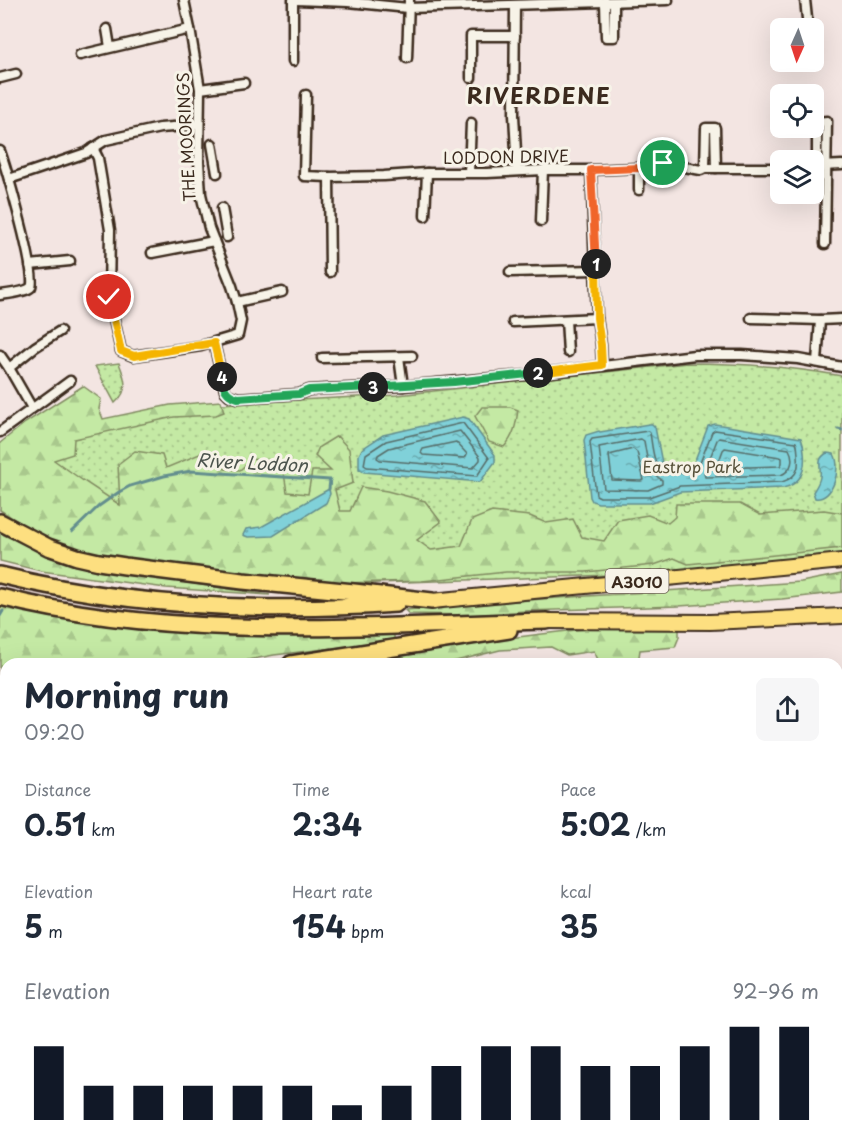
<!DOCTYPE html>
<meta charset="utf-8">
<style>
body{margin:0;font-family:"Playpen Sans",sans-serif;background:#f6f6f7;color:#1f2937;height:100vh;display:flex;flex-direction:column;font-size:22px;white-space:nowrap}
*{box-sizing:border-box;margin:0}
p{font-size:20px;color:#747a83}
.icon{flex:none;width:33px;height:33px;fill:none;stroke:currentColor;stroke-width:2;stroke-linecap:round;stroke-linejoin:round}
.map{position:relative;flex:1;overflow:hidden}
.details{position:absolute;left:0px;top:658px;width:843px;height:488px;display:flex;flex-direction:column;background:#fff;border-radius:18px 18px 0 0;box-shadow:0 6px 24px #0002}
.details>*{flex:none}
.needle{width:39px;rotate:183deg}
.fabs{position:absolute;left:770px;top:18px;display:grid;gap:12px}
.fabs a{display:grid;place-items:center;width:54px;height:54px;border-radius:9px;background:#fff;box-shadow:0 6px 24px #0002;font-size:30px}
.pin{position:absolute;display:grid;place-items:center;width:51px;height:51px;color:#fff;margin:-26px;border:3px solid #fff;border-radius:50%;box-shadow:0 2px 6px #0007}
.km{position:absolute;width:30px;height:30px;margin:-15px;border-radius:50%;background:#222;color:#fff;font-size:16px;line-height:30px;text-align:center}
.round{display:grid;place-items:center;flex:none;width:63px;height:63px;border-radius:9px;background:#f6f6f7}
.summary{display:flex;align-items:center;justify-content:space-between;height:102px;padding:0 24px}
h1{font-size:33px;font-weight:700;line-height:45px}
.figures{display:grid;grid-template-columns:repeat(3,1fr);gap:9px;height:102px;padding:6px 24px}
.figures div{display:grid;align-content:center}
.figures b{font-size:30px;font-weight:700}
.figures small{font-size:16px;font-weight:400}
.figures p{font-size:16px}
.chart{height:168px;padding:12px 24px}
.chart p{display:flex;justify-content:space-between}
.chart svg{width:100%;height:108px;margin-top:6px;stroke:#111827;stroke-width:6}
.map>svg:first-child{display:block}
.grass{fill:url(#grass-dots);stroke:#808a61;stroke-width:1.5}
.forest{fill:url(#forest-firs);stroke:#808a61;stroke-width:1.5}
.water{fill:url(#water-ripples);stroke:#648e8e;stroke-width:1.5}
.lines{fill:none;stroke-linecap:round;stroke-linejoin:round}
.shore{stroke:#576d69;stroke-width:1.5}
.stream{stroke:#648e8e;stroke-width:3}
.street-casing{stroke:#3b2a1e;stroke-width:13}
.primary-casing{stroke:#3b2a1e;stroke-width:18}
.highway-casing{stroke:#3b2a1e;stroke-width:20}
.street{stroke:#f7f3e8;stroke-width:8}
.primary{stroke:#fddf80;stroke-width:14}
.highway{stroke:#fddf80;stroke-width:15}
.rail{stroke:#3b2a1e;stroke-width:3;stroke-dasharray:9 4.5;stroke-linecap:butt}
.split-1-casing{stroke:#fff;stroke-width:12}
.split-2-casing{stroke:#fff;stroke-width:12}
.split-3-casing{stroke:#fff;stroke-width:12}
.split-4-casing{stroke:#fff;stroke-width:12}
.split-5-casing{stroke:#fff;stroke-width:12}
.split-1{stroke:#f0652b;stroke-width:8}
.split-2{stroke:#f5b400;stroke-width:8}
.split-3{stroke:#22a559;stroke-width:8}
.split-4{stroke:#22a559;stroke-width:8}
.split-5{stroke:#f5b400;stroke-width:8}
.labels{text-anchor:middle;dominant-baseline:central;stroke-width:6;stroke-linejoin:round;paint-order:stroke}
.shield{fill:#f7f3e8;stroke:#73665b;stroke-width:1.5}
.shield-label{font-size:15px;font-weight:bold;fill:#3b2a1e}
.street-label{font-size:16px;fill:#3b2a1e;stroke:#f7f3e8}
.park-label{font-size:16px;fill:#565039;stroke:#f7f3e8}
.water-label{font-size:18px;font-style:italic;fill:#4c544d;stroke:#f7f3e8}
.district-label{font-size:22px;font-weight:bold;letter-spacing:1.5px;fill:#3b2a1e;stroke:#f7f3e8}
</style>
<div class="map">
<svg width="842" height="1145" viewBox="0 0 842 1145">
<defs>
<pattern id="grass-dots" width="8" height="8" patternUnits="userSpaceOnUse" patternTransform="scale(1.5)"><rect width="8" height="8" fill="#c4e9a4"/><path d="M2 2h.1M6 6h.1" fill="none" stroke="#a9c88d" stroke-width="1.8" stroke-linecap="round"/></pattern>
<pattern id="forest-firs" width="22" height="20" patternUnits="userSpaceOnUse" patternTransform="scale(1.5)"><rect width="22" height="20" fill="#c4e9a4"/><path d="M5 1l3.5 6h-7zM16 11l3.5 6h-7z" fill="#a9c88d"/></pattern>
<pattern id="water-ripples" width="26" height="14" patternUnits="userSpaceOnUse" patternTransform="scale(1.5)"><rect width="26" height="14" fill="#80d1d9"/><path d="M2 4q2-2 4 0t4 0M15 11q2-2 4 0t4 0" fill="none" stroke="#6aaaaf"/></pattern>
</defs>
<rect width="100%" height="100%" fill="#f3e5e2"/>
<filter id="ink" filterUnits="userSpaceOnUse"><feTurbulence type="fractalNoise" baseFrequency=".0167" numOctaves="2"/><feDisplacementMap in="SourceGraphic" scale="12" xChannelSelector="R" yChannelSelector="G"/><feConvolveMatrix kernelMatrix="1 2 1 2 8 2 1 2 1" color-interpolation-filters="sRGB"/></filter>
<g filter="url(#ink)">
<g class="grass">
<path d="M119 363C125 378 130 390 115 403L95 366Z"/>
<path d="M687 363C739 363 791 367 842 376V555L642 574 347 584 195 569 0 510 15 450 155 409 236 403 398 395Z"/>
</g>
<g class="forest">
<path d="M83 386 101 399 99 409 103 419 170 405 221 401 224 412 216 415 174 417 74 439 73 454 54 460 82 480 120 505 118 464 135 451 162 455 166 468 202 453 222 460 225 469 240 470 252 459 283 467 287 492 308 494 312 471H331L315 456 319 447 337 436 349 449 353 483 335 490 340 511H350L361 487 387 491 425 501 441 522 417 540 431 550 461 546 472 520 492 512 530 516 546 523 573 519 582 537 604 541 618 520 648 515 668 523 675 517 676 504H740L760 515 824 510 842 513V548L688 564 674 558 654 565 586 572H506L422 581 340 583 131 561 68 547 31 530 0 510V443L25 423Z"/>
<path d="M482 407H510L518 410C516 425 514 436 504 447L489 442 475 416Z"/>
<path d="M0 532 4 535 69 563 188 583 270 595 166 588 41 571 0 561Z"/>
<path d="M842 574V592L782 599 679 606 526 611 472 615 409 614 405 610 542 599 801 582Z"/>
<path d="M0 605 121 626 228 634 394 635V641L274 655 227 664H6V784L0 793Z"/>
<path d="M679 625V637L675 647 640 650 638 664H600L594 651 567 655 551 647 500 650 444 664H332C417 652 502 637 587 629 618 626 649 630 679 625Z"/>
<path d="M6 841V1140H282L226 1145H2L0 1134V856Z"/>
</g>
<g class="water">
<path d="M463 417 469 419 495 455V462L480 482 364 472 359 469V455L362 449 383 435Z"/>
<path d="M649 424H652L655 427 662 463 666 467 688 468 693 465 707 429 708 426 715 424 801 438C803 443 804 447 804 452 806 470 801 484 783 488L680 492 650 503H598L592 501 590 497 584 440 586 435 599 431 600 432Z"/>
<path d="M827 453 834 454C842 468 833 501 815 498L813 492C816 487 819 483 820 477 822 466 815 460 827 453Z"/>
<path d="M329 489 330 494 326 503 273 536 248 537 243 535 246 529 261 527Z"/>
</g>
<g class="lines">
<g class="shore">
<path d="M463 423 489 458 477 476 367 467 364 465 366 454 386 441Z"/>
<path d="M715 430 796 442 797 445C799 462 802 476 782 482L680 486 649 497H600L596 495 590 442 592 439 648 431 650 433C652 443 653 470 665 473 669 474 675 473 680 473 688 474 692 473 698 468L712 432Z"/>
<path d="M460 431 480 457V460L473 468 380 460 377 458 378 455 389 448Z"/>
<path d="M719 438 789 449C794 458 793 470 781 475L705 477 704 473 717 440Z"/>
<path d="M641 439 644 441C647 457 647 471 662 480V484L648 490 604 489 599 447Z"/>
<path d="M456 442 467 454 465 458 423 455 421 453 423 449Z"/>
<path d="M725 448 780 457 782 458V463L780 466 720 468 718 464 723 450Z"/>
<path d="M633 449 637 452 644 480 641 481 612 480 609 455Z"/>
</g>
<g class="stream">
<path d="M838 429 842 430"/>
<path d="M72 532 99 506 119 492 130 486 164 476 191 471 330 480 329 489"/>
<path d="M0 616 3 611"/>
</g>
<g class="street-casing">
<g id="street">
<path d="M293 0V61"/>
<path d="M296 0 348 2 408 8 668 0"/>
<path d="M805 0 808 28"/>
<path d="M605 3 606 37H614V2"/>
<path d="M515 5 514 115 517 170"/>
<path d="M107 29 110 47"/>
<path d="M80 55 190 29"/>
<path d="M407 58 409 0"/>
<path d="M0 78 16 74"/>
<path d="M471 78V36H515"/>
<path d="M200 89 244 83"/>
<path d="M306 95 304 176 329 177 384 176 426 173H487L543 170H591L639 168 663 163 701 170 705 168H780"/>
<path d="M212 144 217 173"/>
<path d="M93 148 98 158 110 230 109 297 121 351 133 356 201 346 238 335 241 321 237 302 232 286 209 228 201 194 199 162 200 89 190 29 184 0"/>
<path d="M0 151C6 168 38 277 31 287 27 292 7 294 0 295"/>
<path d="M822 166 842 165"/>
<path d="M817 167V122L827 121 825 244"/>
<path d="M705 168 706 128H715L716 168"/>
<path d="M591 170 597 318 601 345 602 365"/>
<path d="M469 172 471 123"/>
<path d="M329 177 330 272"/>
<path d="M9 179 86 153 106 140 160 128 199 125"/>
<path d="M639 190V168"/>
<path d="M222 208 227 237"/>
<path d="M425 216 427 173"/>
<path d="M541 221 543 170"/>
<path d="M152 253 214 241"/>
<path d="M30 265 70 261"/>
<path d="M510 272 596 270"/>
<path d="M237 302 282 292"/>
<path d="M751 318 820 320 842 319"/>
<path d="M566 320 568 352"/>
<path d="M513 322 597 318"/>
<path d="M214 343 225 391 229 395 238 398 299 394 309 390 326 389 403 386 527 375 695 355H742L798 359 842 367"/>
<path d="M0 355 9 368 32 408"/>
<path d="M399 357 403 386"/>
<path d="M322 358 412 356"/>
<path d="M817 362 820 320"/>
<path d="M9 368 35 347 60 331"/>
<path d="M0 432 70 381"/>
<path d="M837 740H842"/>
<path d="M837 925H842"/>
</g>
</g>
<g class="primary-casing">
<g id="primary">
<path d="M432 601 842 561"/>
<path d="M547 621 710 622 842 616"/>
</g>
</g>
<g class="highway-casing">
<g id="highway">
<path d="M0 522 48 547 77 557 99 562 125 566 243 581 354 592 432 601"/>
<path d="M0 575C130 607 263 613 396 604"/>
<path d="M0 597C179 642 365 626 547 621"/>
<path d="M291 664 509 630"/>
<path d="M0 833 6 820"/>
</g>
</g>
<use href="#street" class="street"/>
<use href="#primary" class="primary"/>
<use href="#highway" class="highway"/>
<g class="rail">
<path d="M837 1085 842 1084"/>
<path d="M837 1099 842 1098"/>
<path d="M363 1145 425 1140"/>
<path d="M444 1145 493 1140"/>
<path d="M515 1145 562 1140"/>
<path d="M567 1145 606 1140"/>
</g>
</g>
</g>
<g class="lines" filter="url(#ink)">
<g class="split-1-casing">
<path id="split-1" d="M596 264 591 170 639 168 663 163"/>
</g>
<g class="split-2-casing">
<path id="split-2" d="M538 373 602 365 601 345 597 318 596 264"/>
</g>
<g class="split-3-casing">
<path id="split-3" d="M373 387 454 382 538 373"/>
</g>
<g class="split-4-casing">
<path id="split-4" d="M222 377C224 388 225 395 238 398L299 394 309 390 373 387"/>
</g>
<g class="split-5-casing">
<path id="split-5" d="M109 297 121 351 134 356 214 343 222 377"/>
</g>
<use href="#split-1" class="split-1"/>
<use href="#split-2" class="split-2"/>
<use href="#split-3" class="split-3"/>
<use href="#split-4" class="split-4"/>
<use href="#split-5" class="split-5"/>
</g>
<g class="labels">
<rect class="shield" x="605.5" y="569" width="63" height="24" rx="4.5"/>
<g class="shield-label">
<text x="637" y="581">A3010</text>
</g>
<g class="street-label">
<text transform="translate(185 137) rotate(-93)">THE MOORINGS</text>
<text transform="translate(506 156) rotate(-1)">LODDON DRIVE</text>
</g>
<g class="park-label">
<text x="692" y="466">Eastrop Park</text>
</g>
<g class="water-label">
<text transform="translate(252 462) rotate(3)">River Loddon</text>
</g>
<g class="district-label">
<text x="539" y="94">RIVERDENE</text>
</g>
</g>
</svg>
<div class="fabs">
<a><svg class="needle" viewBox="-14 -14 28 28"><path d="M0-13l5 13h-10z" fill="#e53935"/><path d="M0 13l5-13h-10z" fill="#747a83"/></svg></a>
<a><svg class="icon" aria-label="locate" viewBox="0 0 24 24"><circle cx="12" cy="12" r="6"/><path d="M12 2v4M12 18v4M2 12h4M18 12h4"/></svg></a>
<a><svg class="icon" aria-label="layers" viewBox="0 0 24 24"><path d="M12 4l9 5-9 5-9-5zM3 14l9 5 9-5"/></svg></a>
</div>
<div class="pin" style="left:663px;top:163px;background:#1e9e55"><svg class="icon" aria-label="arrive" viewBox="0 0 24 24"><path d="M6 21V4h12l-3 4 3 4H6"/></svg></div>
<div class="pin" style="left:109px;top:297px;background:#d93025"><svg class="icon" aria-label="check" viewBox="0 0 24 24"><path d="M5 12l5 5 9-10"/></svg></div>
<b class="km" style="left:596px;top:264px">1</b>
<b class="km" style="left:538px;top:373px">2</b>
<b class="km" style="left:373px;top:387px">3</b>
<b class="km" style="left:222px;top:377px">4</b>
<section class="details">
<div class="summary"><div><h1>Morning run</h1><p>09:20</p></div><a class="round"><svg class="icon" aria-label="share" viewBox="0 0 24 24"><path d="M12 15V3M7 8l5-5 5 5M5 13v7h14v-7"/></svg></a></div>
<div class="figures">
<div><p>Distance</p><b>0.51<small> km</small></b></div>
<div><p>Time</p><b>2:34</b></div>
<div><p>Pace</p><b>5:02<small> /km</small></b></div>
</div>
<div class="figures">
<div><p>Elevation</p><b>5<small> m</small></b></div>
<div><p>Heart rate</p><b>154<small> bpm</small></b></div>
<div><p>kcal</p><b>35</b></div>
</div>
<div class="chart"><p><span>Elevation</span>92–96 m</p>
<svg viewBox="0 0 160 44" preserveAspectRatio="none"><path d="M5 44V14M15 44V30M25 44V30M35 44V30M45 44V30M55 44V30M65 44V38M75 44V30M85 44V22M95 44V14M105 44V14M115 44V22M125 44V22M135 44V14M145 44V6M155 44V6"/></svg>
</div>
</section>
</div>
